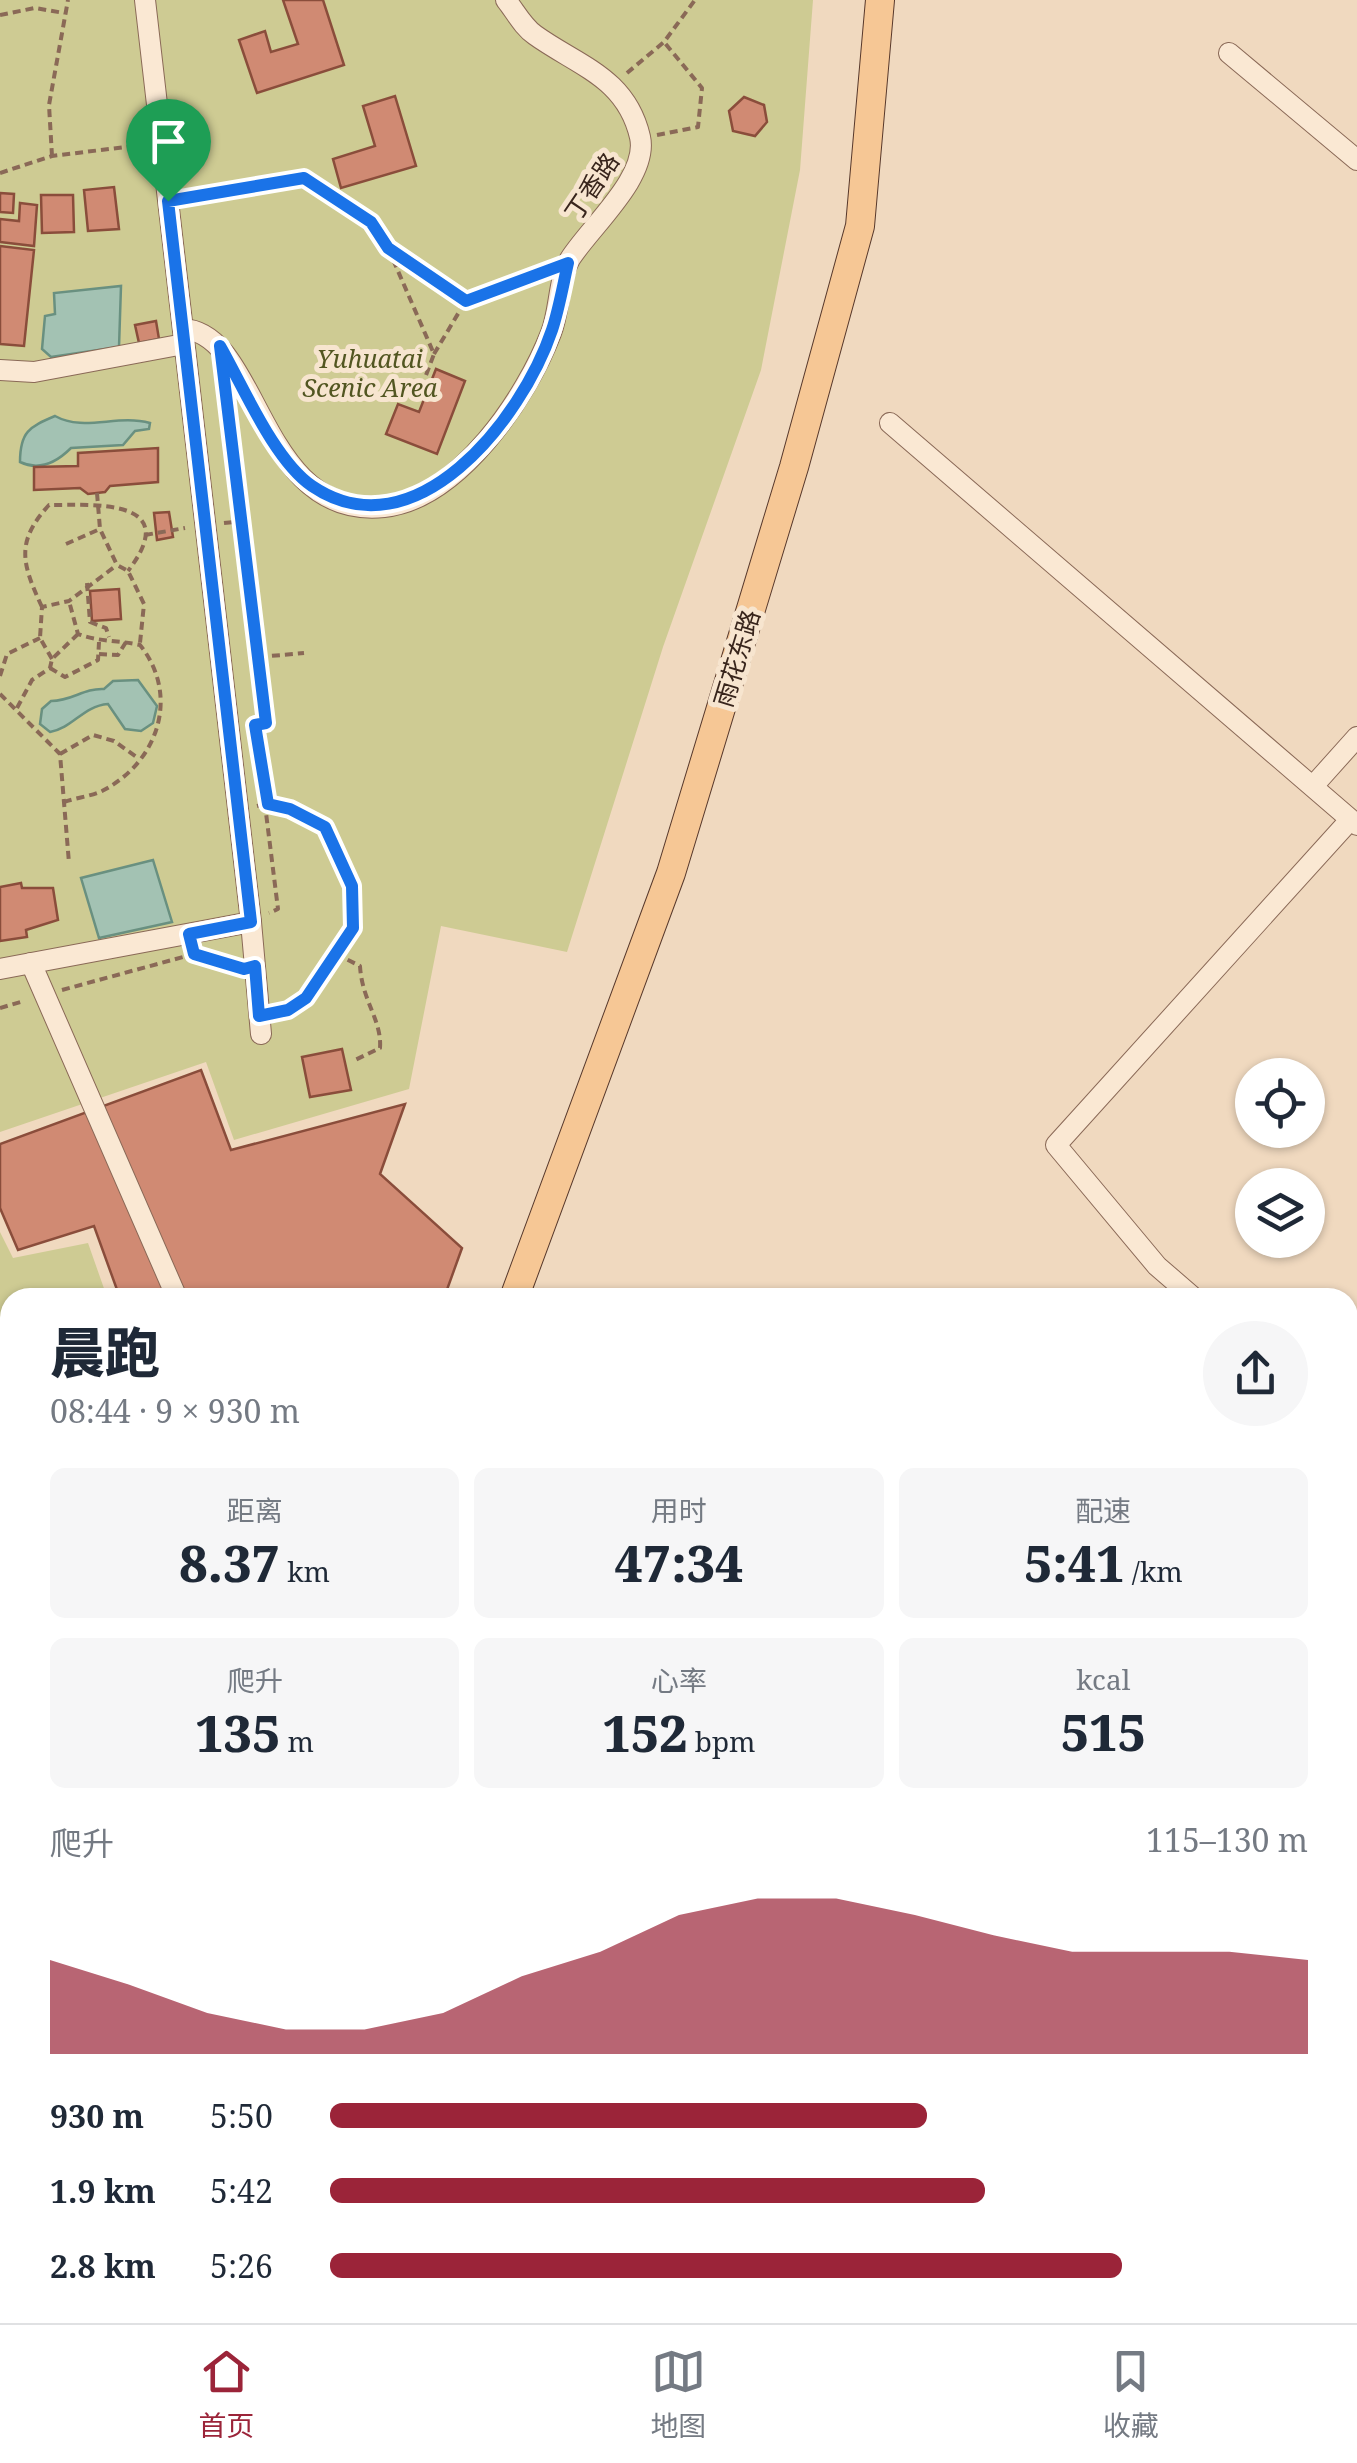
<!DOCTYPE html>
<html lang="zh">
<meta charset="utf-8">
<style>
body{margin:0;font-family:"Noto Serif","Noto Sans SC",serif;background:#f6f6f7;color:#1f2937;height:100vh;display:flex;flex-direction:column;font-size:38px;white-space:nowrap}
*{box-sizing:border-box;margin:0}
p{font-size:32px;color:#747a83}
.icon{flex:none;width:55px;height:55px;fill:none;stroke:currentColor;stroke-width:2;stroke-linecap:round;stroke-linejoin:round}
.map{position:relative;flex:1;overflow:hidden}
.sheet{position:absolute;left:0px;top:1288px;width:1358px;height:1038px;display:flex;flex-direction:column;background:#fff;border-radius:30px 30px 0 0;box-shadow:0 2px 8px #0004}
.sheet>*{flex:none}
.buttons{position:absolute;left:1235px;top:1058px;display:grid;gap:20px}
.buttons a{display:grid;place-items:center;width:90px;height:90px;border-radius:50%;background:#fff;box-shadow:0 2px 8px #0004;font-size:50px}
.pin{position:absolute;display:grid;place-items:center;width:85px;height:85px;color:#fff;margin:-102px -42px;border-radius:50% 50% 50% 0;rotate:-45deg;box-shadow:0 0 10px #0007}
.pin .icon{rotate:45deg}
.round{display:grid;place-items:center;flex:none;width:105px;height:105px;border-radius:52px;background:#f6f6f7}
.head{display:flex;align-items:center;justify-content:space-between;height:170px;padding:0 50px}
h1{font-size:55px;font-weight:800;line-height:75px}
.figures{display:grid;grid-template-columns:repeat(3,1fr);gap:15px;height:170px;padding:10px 50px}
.figures div{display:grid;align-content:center;border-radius:15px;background:#f6f6f7;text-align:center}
.figures b{font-size:50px;font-weight:800}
.figures small{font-size:28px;font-weight:400}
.figures p{font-size:28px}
.chart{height:280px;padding:20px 50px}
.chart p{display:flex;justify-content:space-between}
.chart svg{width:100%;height:180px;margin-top:10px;fill:#9b2439;opacity:.7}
ul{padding:0 50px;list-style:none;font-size:32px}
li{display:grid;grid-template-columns:160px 120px 1fr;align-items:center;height:75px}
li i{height:25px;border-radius:12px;background:#9b2439}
.tabs{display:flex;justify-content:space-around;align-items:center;height:140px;border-top:2px solid #e0e1e3;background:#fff;font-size:28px;color:#747a83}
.tabs a{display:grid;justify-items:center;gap:5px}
.tabs .selected{color:#9b2439}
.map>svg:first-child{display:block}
.green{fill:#cecb93}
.water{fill:#a3c2b3;stroke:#699080;stroke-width:2.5}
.building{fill:#d08a73;stroke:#8a4d3b;stroke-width:2.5}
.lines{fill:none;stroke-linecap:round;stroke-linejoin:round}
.minor-casing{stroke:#8a6957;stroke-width:22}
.major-casing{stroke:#57382b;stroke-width:30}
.path{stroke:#8a6957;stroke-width:4;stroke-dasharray:8 5;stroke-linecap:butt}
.minor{stroke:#fae8d3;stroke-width:20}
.major{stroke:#f6c795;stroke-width:28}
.route-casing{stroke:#fff;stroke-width:20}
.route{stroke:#1a73e8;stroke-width:12}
.labels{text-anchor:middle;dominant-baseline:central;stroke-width:10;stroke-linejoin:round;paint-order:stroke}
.street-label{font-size:25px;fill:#38251c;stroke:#f7e5cf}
.park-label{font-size:25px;font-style:italic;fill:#525621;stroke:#f7e5cf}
</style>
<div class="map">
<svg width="1357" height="2323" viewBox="0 0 1357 2323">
<rect width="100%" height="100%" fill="#f0d9bf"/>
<g class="green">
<path d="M0 0H813L800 170 761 370 663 647 567 952 441 926 409 1089 234 1140 206 1062 0 1132Z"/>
<path d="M0 1232 13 1258 88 1243 107 1297 10 1298V2180L0 2219Z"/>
</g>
<g class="water">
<path d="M121 286 119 347 51 357 42 349 45 316 55 314 54 293Z"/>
<path d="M55 416C84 432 117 414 150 423L149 429 135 431 123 445 71 448C57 462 39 471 20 462 20 432 29 427 55 416Z"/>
<path d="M138 680 157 706 153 723 141 731 125 729 108 704C83 706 73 728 50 732L40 724 42 709 51 701C73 701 83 688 104 689L113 681Z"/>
<path d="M153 860 172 922 99 938 81 878Z"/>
</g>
<g class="building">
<path d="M283 0H323L344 65 257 93 239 40 265 31 271 52 298 44Z"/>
<path d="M395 96 416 166 341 188 333 159 375 146 363 106Z"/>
<path d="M744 97 764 105 767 122 755 136 733 131 729 111Z"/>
<path d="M114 187 119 229 88 231 84 190Z"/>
<path d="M0 193 14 194 13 213 0 212Z"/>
<path d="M41 195H73L74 232 42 233Z"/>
<path d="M20 203 37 205 34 246 0 242V219L19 221Z"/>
<path d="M0 246 34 250 24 346 0 344Z"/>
<path d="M156 321 159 339 139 343 135 325Z"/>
<path d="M436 369 465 381 437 454 386 434 398 404 419 412Z"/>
<path d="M158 448V482L110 486 105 492 88 494 80 488 34 490V467L78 466V453Z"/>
<path d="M169 512 173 537 157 540 154 513Z"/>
<path d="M119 589 121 619 92 621 90 591Z"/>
<path d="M21 883 22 888H53L58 920 26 930 27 937 0 941V887Z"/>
<path d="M342 1049 351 1090 310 1097 302 1057Z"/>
<path d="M201 1070 231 1150 405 1104 380 1174 462 1248 444 1298H120L94 1226 18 1250 0 1208V1144Z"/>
<path d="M0 2288 10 2291V2315H85L83 2323H35L0 2314Z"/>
<path d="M870 2315H921L916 2323H880Z"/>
</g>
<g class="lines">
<g class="minor-casing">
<g id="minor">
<path d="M1229 53 1357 160"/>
<path d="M183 329C260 332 258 520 384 507 459 499 527 396 551 333 560 310 558 280 570 259 590 227 649 177 640 137 626 77 578 66 535 35 523 27 515 11 506 0"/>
<path d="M0 370 34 372 184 344"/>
<path d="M890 423 1357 825"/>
<path d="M1314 785 1357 737"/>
<path d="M251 922 261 1034"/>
<path d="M31 963 177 1298"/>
<path d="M0 969 251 922 145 0"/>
<path d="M1194 1298 1157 1266 1056 1145 1350 820"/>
<path d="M1348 1384 1357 1374"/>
<path d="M0 2237 10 2239"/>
<path d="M1141 2315 1150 2323"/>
</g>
</g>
<g class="major-casing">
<g id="major">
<path d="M514 1298 671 873 794 467 860 226 880 0"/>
<path d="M315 2315 316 2323"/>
<path d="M358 2315V2323"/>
</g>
</g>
<g class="path">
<path d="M0 15 35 8 64 13"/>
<path d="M627 73 664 42 695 0"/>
<path d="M657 135 698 127 702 88 664 42"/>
<path d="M52 156 49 105 68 0"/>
<path d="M0 173 52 156 142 145"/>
<path d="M187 198 303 178 371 222 388 248 465 301 543 272"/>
<path d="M388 248 434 354 417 399"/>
<path d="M434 354 465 302"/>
<path d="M227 397 243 521"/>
<path d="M97 493 100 529 117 565 128 571 144 604 140 643"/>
<path d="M224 523 243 521 267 723 249 726"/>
<path d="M145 535 185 528"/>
<path d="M66 544 100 529"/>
<path d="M87 583 90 622 106 628 109 637"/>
<path d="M42 607C22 564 15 542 49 505 94 505 184 498 128 571"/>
<path d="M99 654 118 655 126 642"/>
<path d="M259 657 304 653"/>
<path d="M52 659 40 638 42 607 69 601 117 565"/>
<path d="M50 668 65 677 98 660 99 642"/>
<path d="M0 676 7 654 40 638"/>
<path d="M0 694 60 754 69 863"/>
<path d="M17 708 32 680 50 668 52 659 78 634"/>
<path d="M255 725 278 909 269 913"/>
<path d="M60 754 93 735 114 741 138 758"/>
<path d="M64 802C76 798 91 796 102 791 159 762 180 695 140 645 118 640 99 642 78 634L69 601"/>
<path d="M257 806C317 792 366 875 353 927 349 941 332 959 323 972 311 990 301 1007 279 1012"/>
<path d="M194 954 237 967"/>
<path d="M336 954 360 966C362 1001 382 1020 380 1048L353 1061"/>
<path d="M62 990 183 957"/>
<path d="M0 1008 24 1001"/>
</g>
<use href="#minor" class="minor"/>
<use href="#major" class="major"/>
</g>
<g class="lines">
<g class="route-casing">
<path id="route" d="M304 178 371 222 388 248 466 301 568 263C563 285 559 309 552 330 522 419 415 556 312 486 274 460 243 386 220 346L266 723 255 725 268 804 290 809 325 827 352 886 353 928 306 998 288 1010 259 1016 255 966 244 969 194 954 189 934 251 922 168 201Z"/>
</g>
<use href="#route" class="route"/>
</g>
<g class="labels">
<g class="street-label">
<text transform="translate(591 186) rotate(-56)">丁香路</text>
<text transform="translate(736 658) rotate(-73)">雨花东路</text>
</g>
<g class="park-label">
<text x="370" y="358">Yuhuatai<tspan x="370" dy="29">Scenic Area</tspan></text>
</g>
</g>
</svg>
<div class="buttons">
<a><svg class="icon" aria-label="locate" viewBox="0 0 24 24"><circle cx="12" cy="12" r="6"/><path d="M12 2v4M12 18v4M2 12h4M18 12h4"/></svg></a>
<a><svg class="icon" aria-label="layers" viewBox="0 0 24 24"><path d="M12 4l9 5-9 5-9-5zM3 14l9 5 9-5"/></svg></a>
</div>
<div class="pin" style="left:168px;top:201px;background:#1e9e55"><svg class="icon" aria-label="arrive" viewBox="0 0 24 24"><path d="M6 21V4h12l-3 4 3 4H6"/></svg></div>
<section class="sheet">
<div class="head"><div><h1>晨跑</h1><p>08:44 · 9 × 930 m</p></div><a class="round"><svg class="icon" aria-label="share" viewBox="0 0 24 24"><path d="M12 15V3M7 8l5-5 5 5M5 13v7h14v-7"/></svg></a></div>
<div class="figures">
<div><p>距离</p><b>8.37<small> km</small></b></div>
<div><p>用时</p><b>47:34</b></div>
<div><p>配速</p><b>5:41<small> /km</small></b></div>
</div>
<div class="figures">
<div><p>爬升</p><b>135<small> m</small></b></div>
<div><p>心率</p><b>152<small> bpm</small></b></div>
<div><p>kcal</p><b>515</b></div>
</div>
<div class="chart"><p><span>爬升</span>115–130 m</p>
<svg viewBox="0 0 160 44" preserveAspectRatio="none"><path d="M0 44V21L10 27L20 34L30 38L40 38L50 34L60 25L70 19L80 10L90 6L100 6L110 10L120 15L130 19L140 19L150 19L160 21V44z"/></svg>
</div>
<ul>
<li><b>930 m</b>5:50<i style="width:61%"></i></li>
<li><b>1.9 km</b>5:42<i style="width:67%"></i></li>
<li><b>2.8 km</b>5:26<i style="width:81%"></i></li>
</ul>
</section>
</div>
<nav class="tabs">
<a class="selected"><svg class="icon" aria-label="home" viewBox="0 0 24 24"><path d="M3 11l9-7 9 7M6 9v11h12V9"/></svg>首页</a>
<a><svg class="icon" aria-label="map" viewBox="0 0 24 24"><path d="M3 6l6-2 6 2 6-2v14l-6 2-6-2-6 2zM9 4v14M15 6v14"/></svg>地图</a>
<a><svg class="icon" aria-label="saved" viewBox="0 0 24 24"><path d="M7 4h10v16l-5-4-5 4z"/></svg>收藏</a>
</nav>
